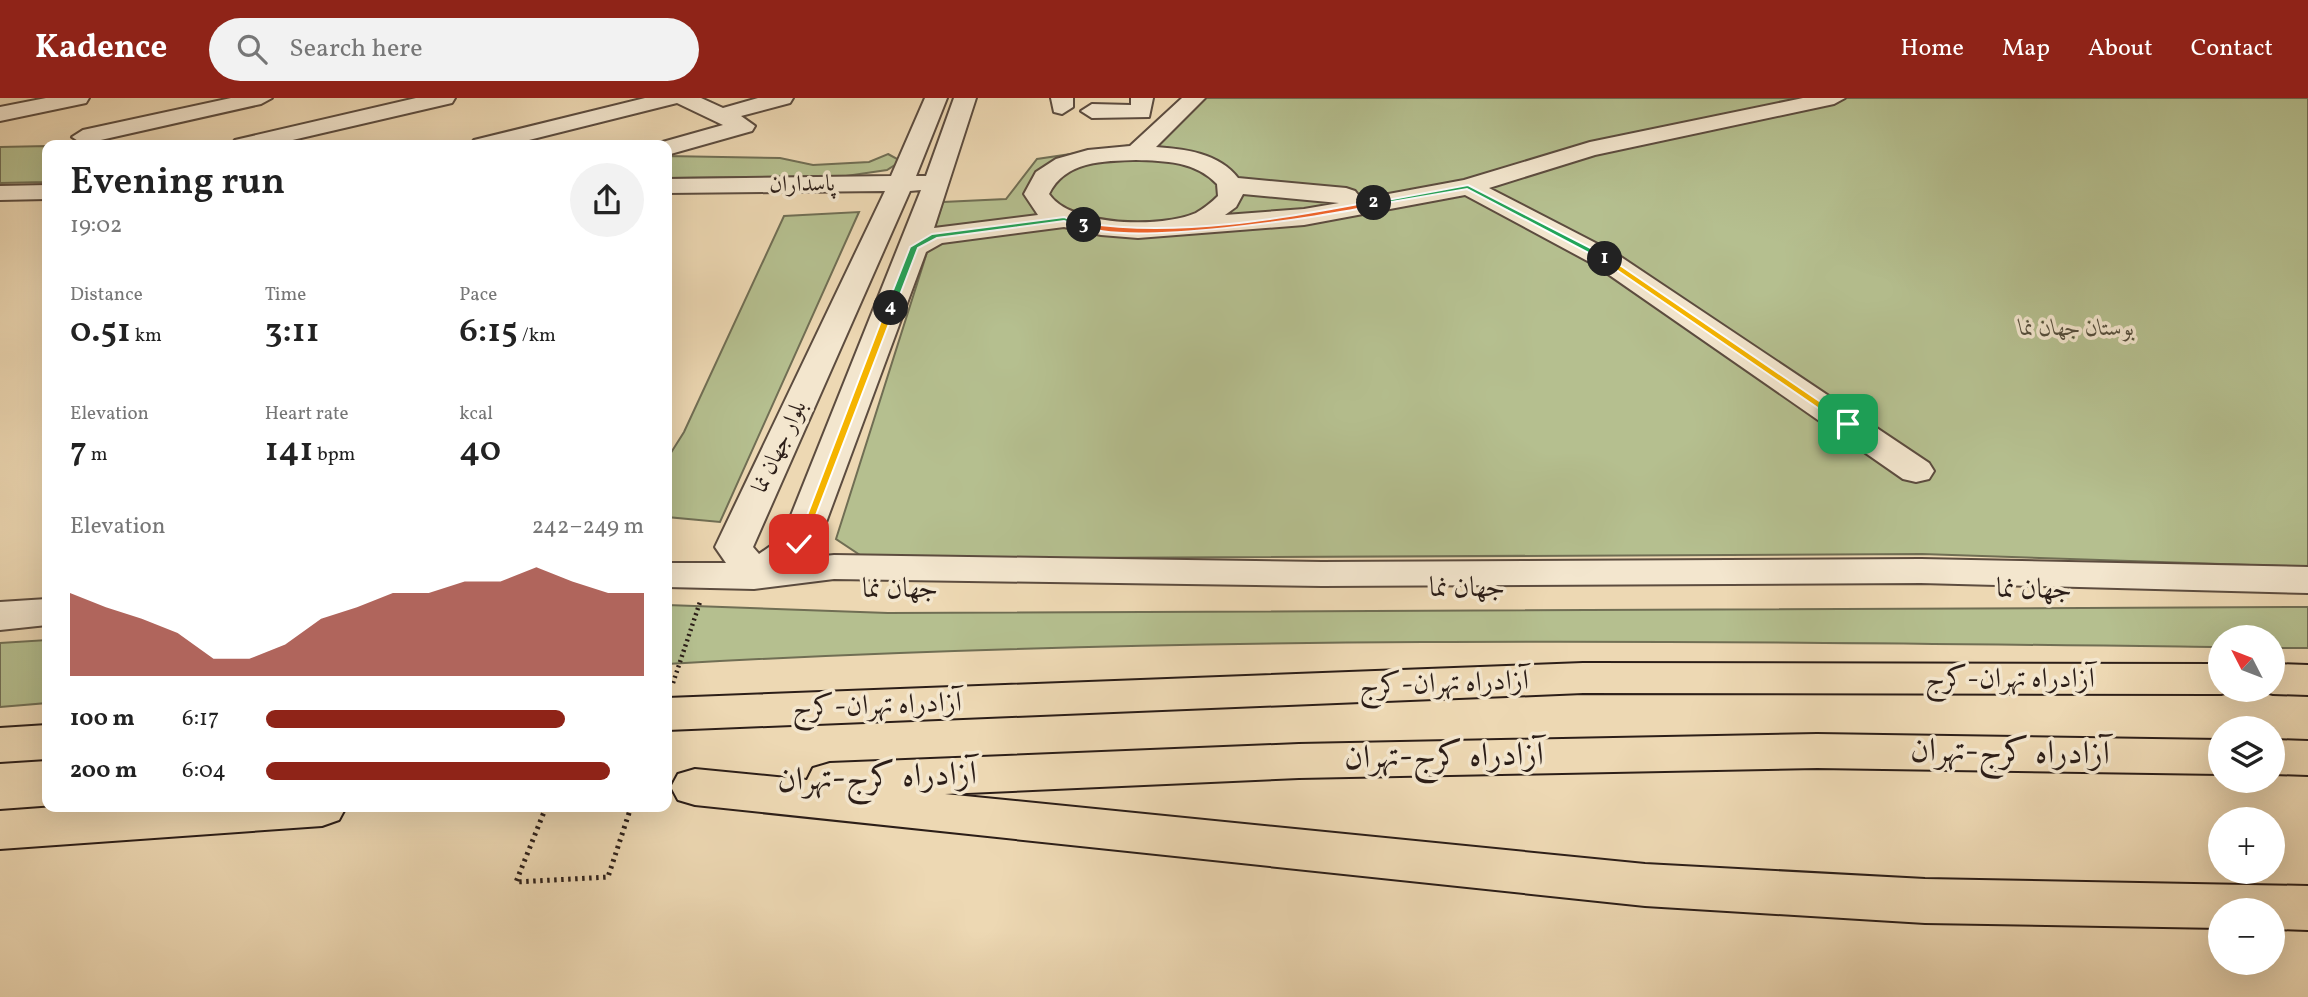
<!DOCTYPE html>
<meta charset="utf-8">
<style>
body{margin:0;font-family:Vollkorn,Amiri,serif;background:#f2f2f2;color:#222;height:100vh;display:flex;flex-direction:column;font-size:26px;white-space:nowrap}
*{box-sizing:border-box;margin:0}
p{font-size:23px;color:#767676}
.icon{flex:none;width:38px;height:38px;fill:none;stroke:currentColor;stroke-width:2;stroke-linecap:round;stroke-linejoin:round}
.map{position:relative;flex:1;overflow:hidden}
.side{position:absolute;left:42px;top:42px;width:630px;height:672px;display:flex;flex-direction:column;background:#fff;border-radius:14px;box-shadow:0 7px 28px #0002}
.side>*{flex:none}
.needle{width:46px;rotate:312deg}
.tools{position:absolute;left:2208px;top:527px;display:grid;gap:14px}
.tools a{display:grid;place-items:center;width:77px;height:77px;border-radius:50%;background:#fff;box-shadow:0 7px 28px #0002;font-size:35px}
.pin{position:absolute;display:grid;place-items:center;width:60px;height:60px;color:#fff;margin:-30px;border-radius:14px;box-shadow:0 4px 10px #0006}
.km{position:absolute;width:35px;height:35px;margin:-18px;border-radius:50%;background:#222;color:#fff;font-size:19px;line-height:35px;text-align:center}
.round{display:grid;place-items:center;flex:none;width:74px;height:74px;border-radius:37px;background:#f2f2f2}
.overview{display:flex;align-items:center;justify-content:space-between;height:119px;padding:0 28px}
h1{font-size:38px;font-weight:600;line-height:52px}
.stats{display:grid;grid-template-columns:repeat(3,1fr);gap:10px;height:119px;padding:7px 28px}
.stats div{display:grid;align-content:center}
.stats b{font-size:35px;font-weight:600}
.stats small{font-size:19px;font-weight:400}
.stats p{font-size:19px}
.chart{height:196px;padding:14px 28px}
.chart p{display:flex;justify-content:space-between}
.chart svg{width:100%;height:126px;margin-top:7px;fill:#8f2418;opacity:.7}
ul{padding:0 28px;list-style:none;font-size:23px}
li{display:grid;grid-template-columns:112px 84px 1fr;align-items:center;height:52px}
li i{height:18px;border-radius:9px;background:#8f2418}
header{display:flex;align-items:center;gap:42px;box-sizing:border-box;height:98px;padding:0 35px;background:#8f2418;color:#fff}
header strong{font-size:33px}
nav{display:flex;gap:38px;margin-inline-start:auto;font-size:24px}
.search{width:490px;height:63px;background:#f2f2f2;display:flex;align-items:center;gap:18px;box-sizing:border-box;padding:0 24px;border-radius:38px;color:#767676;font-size:26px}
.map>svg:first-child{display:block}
.green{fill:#b5bf8f;stroke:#706e54;stroke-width:2}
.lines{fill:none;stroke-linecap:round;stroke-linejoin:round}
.minor-casing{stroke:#5c4c3f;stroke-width:4}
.highway-casing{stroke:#2c1e18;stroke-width:4}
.path-far1{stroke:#2c1e18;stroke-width:4.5;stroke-dasharray:2 3.5;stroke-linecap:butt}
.path{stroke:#2c1e18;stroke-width:5;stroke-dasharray:2.5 4.5;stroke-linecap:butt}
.minor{fill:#f3e6ce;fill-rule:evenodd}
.highway{fill:#edd8b3;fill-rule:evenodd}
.split-1{fill:#f5b400;stroke:#fff;stroke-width:2}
.split-2{fill:#22a559;stroke:#fff;stroke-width:2}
.split-3{fill:#f0652b;stroke:#fff;stroke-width:2}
.split-4{fill:#22a559;stroke:#fff;stroke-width:2}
.split-5{fill:#f5b400;stroke:#fff;stroke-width:2}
.labels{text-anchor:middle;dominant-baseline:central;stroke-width:7;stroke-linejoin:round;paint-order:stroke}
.far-street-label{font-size:23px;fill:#2c1e18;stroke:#f3e6ce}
.far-park-label{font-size:23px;font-style:italic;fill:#554e3c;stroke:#f3e6ce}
.street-label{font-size:28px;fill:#2c1e18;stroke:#f3e6ce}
.near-street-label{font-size:33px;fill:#2c1e18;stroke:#f3e6ce}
</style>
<header>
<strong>Kadence</strong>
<div class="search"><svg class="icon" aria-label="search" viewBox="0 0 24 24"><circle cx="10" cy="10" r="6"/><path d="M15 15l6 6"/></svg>Search here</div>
<nav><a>Home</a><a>Map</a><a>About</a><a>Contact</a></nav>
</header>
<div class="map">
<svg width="2308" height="899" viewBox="0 0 2308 899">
<rect width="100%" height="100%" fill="#edd8b3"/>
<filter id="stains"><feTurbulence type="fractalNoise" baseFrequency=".00286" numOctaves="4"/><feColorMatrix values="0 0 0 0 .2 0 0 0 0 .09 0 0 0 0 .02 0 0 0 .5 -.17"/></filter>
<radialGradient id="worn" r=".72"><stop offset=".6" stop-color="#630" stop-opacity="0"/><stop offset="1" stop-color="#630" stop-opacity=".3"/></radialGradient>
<g class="green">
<path d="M1204 0H2308V469L1922 456 866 461 836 441 943 104 1006 101 1037 61 1159 43Z"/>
<path d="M47 48V84L0 85V49Z"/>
<path d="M888 56 901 63 887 72 846 78 667 80V58L780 60 813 67 869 64Z"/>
<path d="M859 114 720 424 667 419V361L684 334 784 118Z"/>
<path d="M667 507 888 515 2308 509V550H2273V539H2221V549C1703 543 1184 536 667 566Z"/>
<path d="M47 542V605L0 609V545Z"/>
</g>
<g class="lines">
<g class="minor-casing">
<g id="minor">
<path d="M46 0H89L86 5 0 23V9Z"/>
<path d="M231 0H272L261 6 83 46 72 39 83 32Z"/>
<path d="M416 0H455L452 5 271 47H231L235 42Z"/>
<path d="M645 0H701L723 10 758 0H793L790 5 741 18 755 28 752 33 667 57V47H657L659 45 723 27 677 5 509 47H470L474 42Z"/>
<path d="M925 0H947L916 78H926L954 0H976L934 130 1038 117 1024 96 1036 74 1056 61 1088 52 1130 48 1182 0H1205L1156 49C1185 51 1219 55 1238 80L1346 90 1355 93 1359 98 1356 102 1464 82 1590 44 1803 0H1845L1834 6 1595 57 1489 90 1615 155 1929 365 1934 373 1929 381 1916 384 1903 381 1595 167 1465 97 1304 127 1138 140 1101 137 1064 129 942 145 926 154 818 446 805 460 834 457 1322 464 1921 461 2308 469V495L1921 485 1322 488 834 481 754 491 667 489V465H726L715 449 885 93 667 95V81L891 78ZM1136 62C1165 63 1195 63 1217 86L1218 98C1212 104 1203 111 1196 115 1162 130 1071 129 1049 96 1065 63 1103 63 1136 62ZM921 92 782 440 759 456 753 449 910 93ZM1243 96 1339 105 1304 111 1225 117 1236 109Z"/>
<path d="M1051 0H1073V9L1062 16 1054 14Z"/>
<path d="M1131 0H1153L1149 19 1092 20 1081 13 1092 6 1131 7Z"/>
<path d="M47 87V101L0 102V88Z"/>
<path d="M47 501V527L0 532V504Z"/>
</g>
</g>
<g class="highway-casing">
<g id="highway">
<path d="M1583 565 2221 566V592H2237L2221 596 1583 595 667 632V600Z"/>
<path d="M2273 566 2308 567V597L2273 596 2258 592H2273Z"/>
<path d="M47 627V661L0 664V630Z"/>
<path d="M1817 636 2221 642V676L1817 670 1299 680 945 696 1645 766 1925 781 2308 788V832L2273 831V812H2221V830L1925 825 1645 808 695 707 678 702 671 689 678 676 695 671 807 682 813 670 830 665 1299 646Z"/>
<path d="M2273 642 2308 643V677L2273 676Z"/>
<path d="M55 709H346L339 722 322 728 0 751V713Z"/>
</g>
</g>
<path class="path-far1" d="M673 585 700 504"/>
<path class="path" d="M546 709 516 784 608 779 631 709"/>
<use href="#minor" class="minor"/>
<use href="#highway" class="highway"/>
</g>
<path class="split-1" d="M1605 158 1608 159 1853 326 1844 328 1602 162Z"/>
<path class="split-2" d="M1468 87 1608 159 1609 161 1602 162 1467 91 1374 107 1371 105Z"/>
<path class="split-3" d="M1374 103 1377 107C1324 119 1123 150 1080 127L1084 125C1178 139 1281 121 1374 103Z"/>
<path class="split-4" d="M1064 119 1088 127 1084 129 1064 123 937 140 918 150 895 210 891 212 886 210 910 149 932 136Z"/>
<path class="split-5" d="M891 207 895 210 805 446 795 449 886 210Z"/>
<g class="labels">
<g class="far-street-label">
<text transform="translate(802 87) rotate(-1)">پاسداران</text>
<text transform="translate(780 349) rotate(-65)">بلوار جهان نما</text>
</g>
<g class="far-park-label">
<text x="2077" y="231">بوستان جهان نما</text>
</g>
<g class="street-label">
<text x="1467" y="490">جهان نما</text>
<text x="900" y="491">جهان نما</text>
<text transform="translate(2034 492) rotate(1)">جهان نما</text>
<text x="2010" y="581">آزادراه تهران-کرج</text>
<text transform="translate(1444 586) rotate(-2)">آزادراه تهران-کرج</text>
<text transform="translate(877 608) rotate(-2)">آزادراه تهران-کرج</text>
</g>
<g class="near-street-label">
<text transform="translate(2010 656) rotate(1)">آزادراه کرج-تهران</text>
<text transform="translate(1444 660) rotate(-1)">آزادراه کرج-تهران</text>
<text transform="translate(877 681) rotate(-2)">آزادراه کرج-تهران</text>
</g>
</g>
<rect width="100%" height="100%" filter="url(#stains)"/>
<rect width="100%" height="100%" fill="url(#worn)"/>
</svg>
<div class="tools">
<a><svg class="needle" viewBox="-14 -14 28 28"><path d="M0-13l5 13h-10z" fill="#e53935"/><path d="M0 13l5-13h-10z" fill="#767676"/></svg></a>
<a><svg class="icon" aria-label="layers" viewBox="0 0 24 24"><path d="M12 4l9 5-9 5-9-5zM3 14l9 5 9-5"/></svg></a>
<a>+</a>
<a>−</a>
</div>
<div class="pin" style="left:1848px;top:326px;background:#1e9e55"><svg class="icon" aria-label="arrive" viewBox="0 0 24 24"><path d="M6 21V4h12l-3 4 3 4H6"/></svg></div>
<div class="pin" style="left:799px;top:446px;background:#d93025"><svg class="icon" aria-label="check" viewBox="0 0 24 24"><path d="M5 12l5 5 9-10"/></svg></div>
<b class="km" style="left:1605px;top:161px">1</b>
<b class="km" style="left:1374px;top:105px">2</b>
<b class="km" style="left:1084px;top:127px">3</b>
<b class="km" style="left:891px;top:210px">4</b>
<section class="side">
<div class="overview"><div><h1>Evening run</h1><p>19:02</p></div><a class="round"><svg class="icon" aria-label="share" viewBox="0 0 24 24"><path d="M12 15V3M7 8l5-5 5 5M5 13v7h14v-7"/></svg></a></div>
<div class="stats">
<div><p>Distance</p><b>0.51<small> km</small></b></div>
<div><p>Time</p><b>3:11</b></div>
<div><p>Pace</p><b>6:15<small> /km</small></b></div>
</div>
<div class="stats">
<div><p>Elevation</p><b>7<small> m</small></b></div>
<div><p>Heart rate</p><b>141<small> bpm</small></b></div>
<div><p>kcal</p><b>40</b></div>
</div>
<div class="chart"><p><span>Elevation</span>242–249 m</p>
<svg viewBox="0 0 160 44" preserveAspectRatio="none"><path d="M0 44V15L10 20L20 24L30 29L40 38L50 38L60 33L70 24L80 20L90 15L100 15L110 11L120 11L130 6L140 11L150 15L160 15V44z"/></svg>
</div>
<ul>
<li><b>100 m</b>6:17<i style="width:79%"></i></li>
<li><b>200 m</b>6:04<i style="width:91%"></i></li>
</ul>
</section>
</div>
